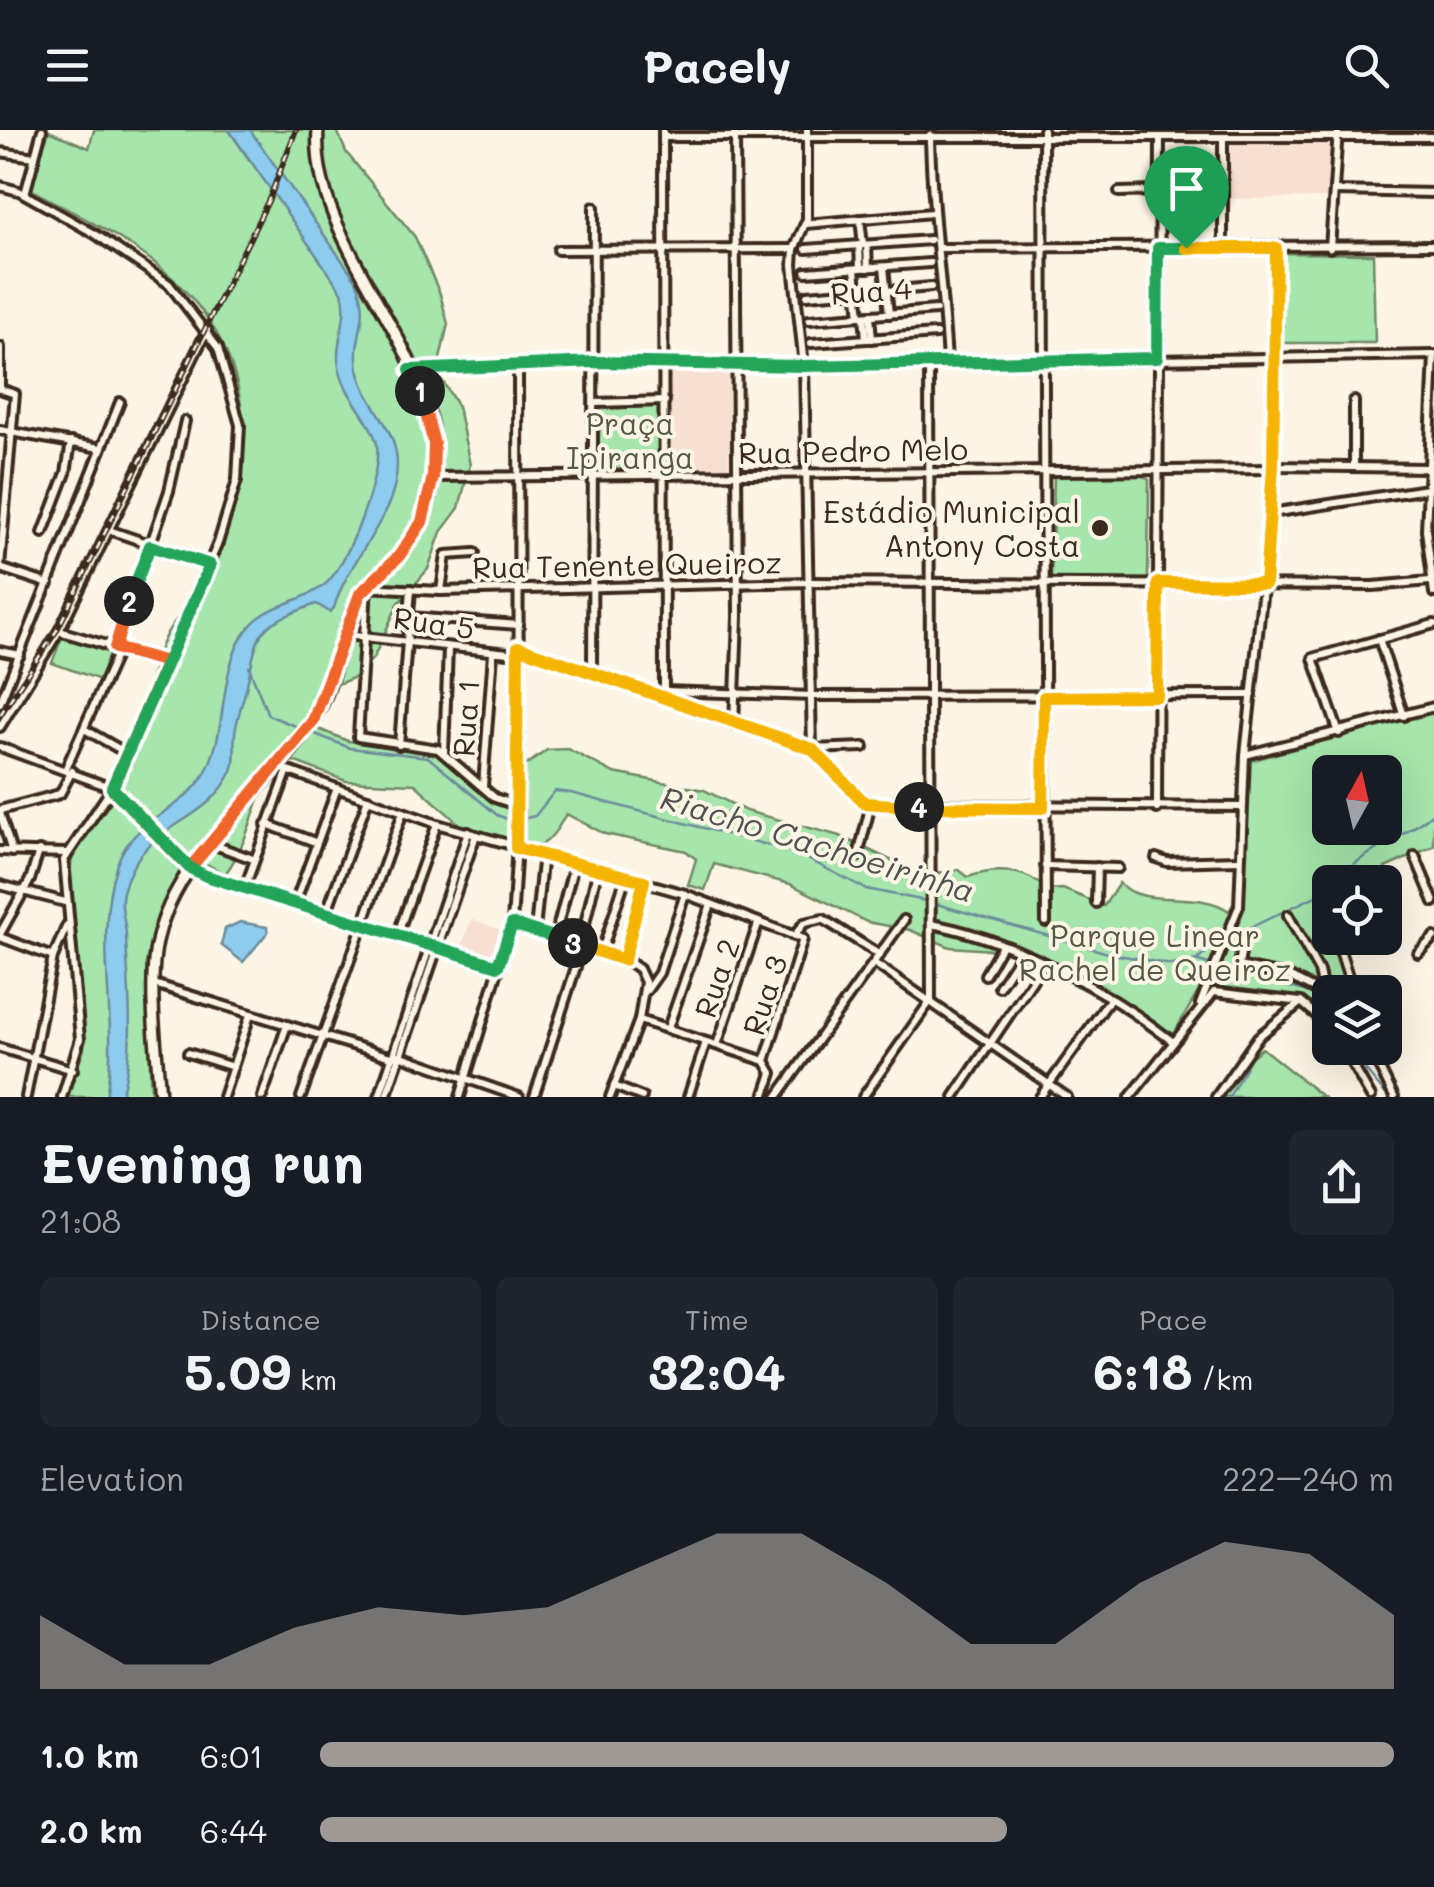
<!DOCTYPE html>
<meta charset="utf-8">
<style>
body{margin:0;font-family:Mali,sans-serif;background:#20242c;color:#f1f3f6;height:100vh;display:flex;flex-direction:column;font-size:38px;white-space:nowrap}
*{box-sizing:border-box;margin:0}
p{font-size:32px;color:#9ea1a6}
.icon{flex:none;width:55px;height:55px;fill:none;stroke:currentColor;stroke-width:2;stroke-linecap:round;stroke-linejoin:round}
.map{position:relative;height:967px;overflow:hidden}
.side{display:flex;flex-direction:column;background:#171b24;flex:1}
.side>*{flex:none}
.needle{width:65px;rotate:8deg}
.fabs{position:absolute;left:1312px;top:625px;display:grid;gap:20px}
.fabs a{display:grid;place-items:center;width:90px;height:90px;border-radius:15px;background:#171b24;box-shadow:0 10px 40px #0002;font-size:50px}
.pin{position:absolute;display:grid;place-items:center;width:85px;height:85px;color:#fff;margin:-102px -42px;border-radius:50% 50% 50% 0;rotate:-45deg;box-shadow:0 0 10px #0007}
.pin .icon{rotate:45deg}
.km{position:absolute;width:50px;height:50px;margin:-25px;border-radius:50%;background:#222;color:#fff;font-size:28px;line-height:50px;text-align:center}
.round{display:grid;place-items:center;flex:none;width:105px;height:105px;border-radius:15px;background:#20242c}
.head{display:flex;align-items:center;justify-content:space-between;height:170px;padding:0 40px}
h1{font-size:55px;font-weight:800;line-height:75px}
.metrics{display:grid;grid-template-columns:repeat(3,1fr);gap:15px;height:170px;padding:10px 40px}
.metrics div{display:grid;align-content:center;border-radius:15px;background:#20242c;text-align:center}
.metrics b{font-size:50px;font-weight:800}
.metrics small{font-size:28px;font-weight:400}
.metrics p{font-size:28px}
.chart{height:280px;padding:20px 40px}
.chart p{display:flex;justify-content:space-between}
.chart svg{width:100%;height:180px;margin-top:10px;fill:#9f9995;opacity:.7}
ul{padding:0 40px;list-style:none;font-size:32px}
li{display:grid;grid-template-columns:160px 120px 1fr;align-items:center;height:75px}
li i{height:25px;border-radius:12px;background:#9f9995}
header{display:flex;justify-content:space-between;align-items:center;height:130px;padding:0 40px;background:#171b24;font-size:45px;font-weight:800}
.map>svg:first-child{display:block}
.built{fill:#f7e0d2}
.green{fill:#a6e5ac;stroke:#708865;stroke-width:2.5;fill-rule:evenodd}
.water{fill:#8dccee;stroke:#6c8b9b;stroke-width:2.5}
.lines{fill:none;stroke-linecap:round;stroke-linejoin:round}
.stream{stroke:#6c8b9b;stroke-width:2.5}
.minor-casing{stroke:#3b2a1e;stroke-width:14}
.secondary-casing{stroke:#3b2a1e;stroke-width:16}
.minor{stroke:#fcf5e5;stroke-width:6}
.secondary{stroke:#fcf5e5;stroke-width:9}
.rail-casing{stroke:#3b2a1e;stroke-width:6}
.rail{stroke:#fcf5e5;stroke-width:2.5;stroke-dasharray:8;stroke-linecap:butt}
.split-1-casing{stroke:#fff;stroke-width:20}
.split-2-casing{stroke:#fff;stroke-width:20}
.split-3-casing{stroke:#fff;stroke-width:20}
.split-4-casing{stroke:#fff;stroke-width:20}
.split-5-casing{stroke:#fff;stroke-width:20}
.split-1{stroke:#22a559;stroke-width:12}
.split-2{stroke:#f0652b;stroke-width:12}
.split-3{stroke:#22a559;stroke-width:12}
.split-4{stroke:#f5b400;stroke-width:12}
.split-5{stroke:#f5b400;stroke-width:12}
.poi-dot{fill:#3b2a1e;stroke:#fcf5e5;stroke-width:4}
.labels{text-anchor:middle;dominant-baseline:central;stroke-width:8;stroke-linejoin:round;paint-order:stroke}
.street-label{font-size:30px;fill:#3b2a1e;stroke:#fcf5e5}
.park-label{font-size:30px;fill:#565942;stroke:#fcf5e5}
.poi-label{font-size:30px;fill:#3b2a1e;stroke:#fcf5e5;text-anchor:end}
.water-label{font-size:32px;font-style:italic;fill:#505252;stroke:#fcf5e5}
</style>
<header><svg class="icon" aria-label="menu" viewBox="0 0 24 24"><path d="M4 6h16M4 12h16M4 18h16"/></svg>Pacely<svg class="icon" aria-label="search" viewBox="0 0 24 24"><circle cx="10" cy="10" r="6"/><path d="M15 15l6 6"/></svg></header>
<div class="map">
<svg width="1434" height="967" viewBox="0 0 1434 967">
<rect width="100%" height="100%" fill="#fcf5e5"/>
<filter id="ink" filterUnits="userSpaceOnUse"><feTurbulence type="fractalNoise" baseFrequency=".01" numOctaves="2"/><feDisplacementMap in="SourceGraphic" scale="20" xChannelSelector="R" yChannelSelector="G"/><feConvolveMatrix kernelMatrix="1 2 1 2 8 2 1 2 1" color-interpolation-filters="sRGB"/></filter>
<g filter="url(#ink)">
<g class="built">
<path d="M1231 12H1329L1328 68 1228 69Z"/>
<rect x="670" y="239" width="59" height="99"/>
<path d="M471 789 502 800 496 826 461 818Z"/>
</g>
<g class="green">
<path d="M94 0H229L250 31 240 0H337L346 22 415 107 440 164 448 194 437 242 458 277 470 335 459 378 441 402 428 439 398 474 374 527 356 547 319 561 307 583 311 596 348 611 432 621 487 668 513 682 511 711 460 695 415 654 346 651 280 626C255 661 253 707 225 744L185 722 110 644 132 635C148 594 144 553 163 511 173 487 197 472 207 449 253 340 267 236 171 147 132 110 76 85 29 58L49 1 89 18Z"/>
<path d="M1282 123 1373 124 1375 213H1283Z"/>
<path d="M661 276 660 342 597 341 600 279Z"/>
<path d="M1143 345 1149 350 1148 450 1051 448 1054 346Z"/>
<path d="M62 506 109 523 100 550 52 533Z"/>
<path d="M1434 581V716L1385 738 1397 775 1385 780V752H1330V808H1339L1357 862H1330V899L1295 875 1198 862 1173 905 1133 876 1108 863H1090L1007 821 950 817 910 800 867 792 790 754 714 734 705 760 688 755 696 729 686 721 605 704 566 684C556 703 544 722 519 719L521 639 547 620 568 619 614 643 704 660 746 681 840 706 913 741 952 743 958 739 968 747C995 738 1026 738 1046 760L1063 759 1104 776 1119 753C1146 780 1197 758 1229 781L1241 760 1250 631ZM1330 642H1385V698H1330Z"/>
<path d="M118 670 182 736 157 790 146 833 151 967H67L84 919 70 741 73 724 111 672Z"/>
<path d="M1262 918 1323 967H1219L1244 933Z"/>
</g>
<g class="water">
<path d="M229 0H250L356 150C373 190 352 203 358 239 365 271 391 292 396 323 405 381 348 426 334 478L330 482 316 474C254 497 260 498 246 559 242 574 237 588 235 603 233 616 237 629 232 641 204 700 142 689 123 762 119 777 126 792 126 807 128 860 136 916 121 967H106C120 890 92 807 117 734 133 688 180 684 204 645 228 603 218 548 242 507 263 472 294 477 323 456 347 440 385 338 376 310 367 284 345 267 339 237 334 211 350 188 342 162Z"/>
<path d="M240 792 267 797 268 802 243 832 221 815 225 799Z"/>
</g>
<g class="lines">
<g class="stream">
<path d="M249 537 268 585 350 618 428 627 497 685 512 691 535 686 555 661 571 663 794 722 866 759 926 771 1108 823 1172 835 1197 830 1221 811"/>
<path d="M1335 752C1362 720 1403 710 1434 682"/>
<path d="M1229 808 1330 759"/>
<path d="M1198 831 1311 863 1330 878"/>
<path d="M1358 918 1366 941 1388 967"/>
<path d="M1229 967 1258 915"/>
</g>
<g class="minor-casing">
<g id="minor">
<path d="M663 0 664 564"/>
<path d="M807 0V89L794 119 793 135 804 236 812 619 864 617"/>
<path d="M1043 0 1046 792"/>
<path d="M930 5C931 81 943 155 947 232"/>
<path d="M663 7H1434"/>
<path d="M0 22 35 27"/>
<path d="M0 56 19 61 95 104 169 154 218 218 240 295 237 350 218 413 112 658 64 730 80 909 62 967"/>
<path d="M1334 61 1434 63"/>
<path d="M1119 62 1158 61"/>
<path d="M25 64 42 0"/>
<path d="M860 89 863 115"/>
<path d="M806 94 932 83"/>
<path d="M859 115 860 138"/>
<path d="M867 115 868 138"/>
<path d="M1223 117V7"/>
<path d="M940 118 1434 115"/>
<path d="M1330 118 1338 0"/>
<path d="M806 119 930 110"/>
<path d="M558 120 794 119"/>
<path d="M884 137 889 184"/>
<path d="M855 139 860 186"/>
<path d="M806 142 930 133"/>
<path d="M887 161 931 157"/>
<path d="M807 165 857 161"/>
<path d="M870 185 872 209"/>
<path d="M864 186 866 209"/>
<path d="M809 190 936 180"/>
<path d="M811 213 936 204"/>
<path d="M0 217V259"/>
<path d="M1434 226 1426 400 1434 463"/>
<path d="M411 239 594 233 804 236 1434 225"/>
<path d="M0 259 15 264 0 437"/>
<path d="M1354 271V337"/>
<path d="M594 273 665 271"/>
<path d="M0 300 100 318"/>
<path d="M1273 336 1428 338"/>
<path d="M433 347 1273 339"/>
<path d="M1271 383 1427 359"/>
<path d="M109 400 210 435"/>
<path d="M43 403 66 343 71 312"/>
<path d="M0 438 49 454"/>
<path d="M365 457 441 461 810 452 1373 456 1430 451"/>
<path d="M367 457 358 607 438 619 495 668 519 676"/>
<path d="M441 461 446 425 475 423"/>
<path d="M409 487 519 495"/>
<path d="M59 501 167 533"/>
<path d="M345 505 517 524"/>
<path d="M1379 509 1404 586"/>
<path d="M518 517 812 619 869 674 1242 677"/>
<path d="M115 518 169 361 185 291"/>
<path d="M0 521 20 525"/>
<path d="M592 542 594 77"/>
<path d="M664 561 814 566 1252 565"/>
<path d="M0 573 120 272"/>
<path d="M734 594 738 487 735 0"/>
<path d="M0 597 59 501 207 200"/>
<path d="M86 600 128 624"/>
<path d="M1339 603 1313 528 1434 494"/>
<path d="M399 615 411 459"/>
<path d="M0 617 112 658 191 737 207 746 498 837"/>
<path d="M444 623 448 518"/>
<path d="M1245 625 1434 577"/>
<path d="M278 637 437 694 685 764 803 809 765 931"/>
<path d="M66 638 119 519"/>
<path d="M483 656 493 523"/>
<path d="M1157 679 1160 7"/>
<path d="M0 680 60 664 72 641"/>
<path d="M0 683 12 722"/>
<path d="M266 694 315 712"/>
<path d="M209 713 253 729"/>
<path d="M0 721 66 723"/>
<path d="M858 726 871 674"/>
<path d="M1415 726 1434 772"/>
<path d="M1156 728 1167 732 1239 730"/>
<path d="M1045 736 1118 738"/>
<path d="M0 755 65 772"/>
<path d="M245 757 288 640"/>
<path d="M295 773 337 658"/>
<path d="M1096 773 1097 737"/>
<path d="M327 781 368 669"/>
<path d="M1288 785 1319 841 1323 860"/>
<path d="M512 794 625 829 639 839 645 852 639 890 765 931 772 943 764 967"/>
<path d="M931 794C1013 809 1107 860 1172 911"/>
<path d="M535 800 543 723"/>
<path d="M398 803 437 694"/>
<path d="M0 804 30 750 39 721"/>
<path d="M555 806 575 731"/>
<path d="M794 806 804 793 823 789 880 825"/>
<path d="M0 807 53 827"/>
<path d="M1336 808 1353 862"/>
<path d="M580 815 598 738"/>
<path d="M602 821 626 746"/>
<path d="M1241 823 1239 836 1288 846 1330 867"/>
<path d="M1418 823 1434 807"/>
<path d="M625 829 644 751"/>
<path d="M874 833 1067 967"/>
<path d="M985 845 1001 817"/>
<path d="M154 854 391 927 399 925 519 967"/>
<path d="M999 857 1020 825"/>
<path d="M647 860 659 843 685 764"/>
<path d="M1200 874 1239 776 1245 625 1271 383 1276 118"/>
<path d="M668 898 711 774"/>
<path d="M717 915 758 794"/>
<path d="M0 918 73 940"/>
<path d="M1343 918 1371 967"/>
<path d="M1370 918 1394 967"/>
<path d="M188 923 233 937"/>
<path d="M614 956 642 967"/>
<path d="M26 967 53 827 67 795"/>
<path d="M223 967 250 885"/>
<path d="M262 967 287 895"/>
<path d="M301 967 403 682"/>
<path d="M379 967 468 702"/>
<path d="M386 967 476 705"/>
<path d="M460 967 512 794 519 681 518 235"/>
<path d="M534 967 583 815"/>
<path d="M610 967 639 890"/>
<path d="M688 967 706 912"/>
<path d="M777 967 904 790"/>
<path d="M863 967 931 870 929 232"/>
<path d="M954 967 1043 835"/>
<path d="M1040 967 1111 868"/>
<path d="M1130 967 1214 862 1301 872 1330 897"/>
<path d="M1216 967 1258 907 1300 873"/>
</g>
</g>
<g class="secondary-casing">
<path id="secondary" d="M160 967C157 923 150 875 154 831 163 731 261 671 311 594 337 555 338 507 359 466 365 455 376 448 385 440 411 416 425 389 432 355 456 230 309 123 318 0"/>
</g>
<use href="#minor" class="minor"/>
<use href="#secondary" class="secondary"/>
<g class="rail-casing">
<path id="rail" d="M0 585 57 500 270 67 296 0"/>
</g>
<use href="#rail" class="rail"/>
</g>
</g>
<g class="lines" filter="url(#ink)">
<g class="split-1-casing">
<path id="split-1" d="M420 261 410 240 594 232 804 236 1157 228 1158 118H1186"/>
</g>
<g class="split-2-casing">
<path id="split-2" d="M129 471 115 518 167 532 112 658 190 738 313 591 360 464 399 426 422 392 433 347 434 314 420 261"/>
</g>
<g class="split-3-casing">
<path id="split-3" d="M129 471 150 416 210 435 112 658 190 738 206 746 498 836 512 794 573 813"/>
</g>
<g class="split-4-casing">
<path id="split-4" d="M573 813 624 830 644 751 516 718 518 517 812 619 865 673 919 677"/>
</g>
<g class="split-5-casing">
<path id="split-5" d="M919 677 1043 678 1044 567 1157 566 1158 453 1265 454 1273 336 1276 118H1186"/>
</g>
<use href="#split-1" class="split-1"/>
<use href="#split-2" class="split-2"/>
<use href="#split-3" class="split-3"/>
<use href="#split-4" class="split-4"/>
<use href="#split-5" class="split-5"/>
</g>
<circle class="poi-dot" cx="1100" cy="398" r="10"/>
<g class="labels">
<g class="street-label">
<text transform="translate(871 160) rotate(-4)">Rua 4</text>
<text transform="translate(853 320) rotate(-1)">Rua Pedro Melo</text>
<text transform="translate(627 434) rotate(-1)">Rua Tenente Queiroz</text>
<text transform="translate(434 492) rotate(8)">Rua 5</text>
<text transform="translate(465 588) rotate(-86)">Rua 1</text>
<text transform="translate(716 848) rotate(-71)">Rua 2</text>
<text transform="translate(764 865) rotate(-72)">Rua 3</text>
</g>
<g class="park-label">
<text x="630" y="293">Praça<tspan x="630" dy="34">Ipiranga</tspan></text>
<text x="1155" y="805">Parque Linear<tspan x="1155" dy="34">Rachel de Queiroz</tspan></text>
</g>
<g class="poi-label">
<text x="1080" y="381">Estádio Municipal<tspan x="1080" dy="34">Antony Costa</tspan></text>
</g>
<g class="water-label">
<text transform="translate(818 713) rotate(17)">Riacho Cachoeirinha</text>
</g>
</g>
</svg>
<div class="fabs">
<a><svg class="needle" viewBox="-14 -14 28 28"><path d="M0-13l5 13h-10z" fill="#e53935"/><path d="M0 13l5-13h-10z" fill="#9ea1a6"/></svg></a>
<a><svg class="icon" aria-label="locate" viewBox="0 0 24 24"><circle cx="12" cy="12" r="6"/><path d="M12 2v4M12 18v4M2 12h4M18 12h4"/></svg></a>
<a><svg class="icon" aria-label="layers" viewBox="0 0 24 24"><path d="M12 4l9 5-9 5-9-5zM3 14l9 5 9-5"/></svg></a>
</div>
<div class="pin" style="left:1186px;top:118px;background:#1e9e55"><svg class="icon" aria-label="arrive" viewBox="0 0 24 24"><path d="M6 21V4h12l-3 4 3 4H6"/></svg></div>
<b class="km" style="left:420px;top:261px">1</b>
<b class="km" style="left:129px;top:471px">2</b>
<b class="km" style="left:573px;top:813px">3</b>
<b class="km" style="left:919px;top:677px">4</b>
</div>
<section class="side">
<div class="head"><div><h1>Evening run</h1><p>21:08</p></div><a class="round"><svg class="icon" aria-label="share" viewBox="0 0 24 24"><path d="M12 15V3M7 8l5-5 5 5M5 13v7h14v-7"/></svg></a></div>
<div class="metrics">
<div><p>Distance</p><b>5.09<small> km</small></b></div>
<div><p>Time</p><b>32:04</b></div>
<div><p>Pace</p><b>6:18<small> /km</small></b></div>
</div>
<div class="chart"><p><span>Elevation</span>222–240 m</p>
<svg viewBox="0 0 160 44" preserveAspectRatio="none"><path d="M0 44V26L10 38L20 38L30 29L40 24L50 26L60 24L70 15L80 6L90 6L100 18L110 33L120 33L130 18L140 8L150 11L160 26V44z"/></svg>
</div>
<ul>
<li><b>1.0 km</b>6:01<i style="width:100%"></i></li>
<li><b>2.0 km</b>6:44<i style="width:64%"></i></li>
</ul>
</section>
